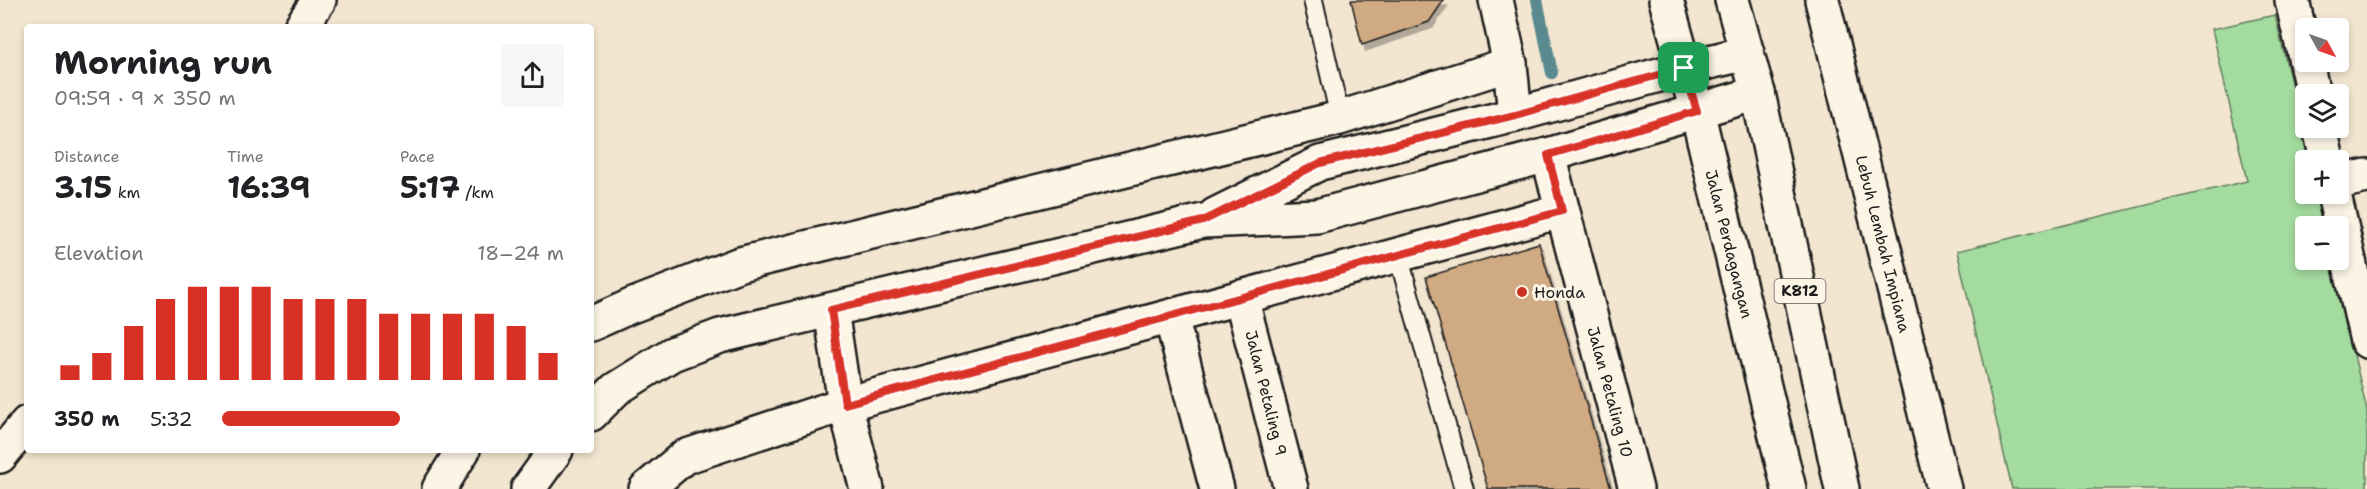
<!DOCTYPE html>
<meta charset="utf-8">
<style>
body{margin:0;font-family:"Shantell Sans",sans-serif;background:#f6f6f6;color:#202124;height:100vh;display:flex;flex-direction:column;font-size:22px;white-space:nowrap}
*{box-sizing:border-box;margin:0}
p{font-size:20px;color:#757577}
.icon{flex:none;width:33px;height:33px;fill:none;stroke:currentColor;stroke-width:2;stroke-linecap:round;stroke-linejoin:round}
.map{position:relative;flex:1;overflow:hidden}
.panel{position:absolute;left:24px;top:24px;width:570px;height:429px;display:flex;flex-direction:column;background:#fff;border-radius:6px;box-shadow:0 3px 9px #0003}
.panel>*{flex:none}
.needle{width:39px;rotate:130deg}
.controls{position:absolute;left:2295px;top:18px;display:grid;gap:12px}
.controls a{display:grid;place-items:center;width:54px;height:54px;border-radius:6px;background:#fff;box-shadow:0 3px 9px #0003;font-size:30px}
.pin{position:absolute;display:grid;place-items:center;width:51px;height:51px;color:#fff;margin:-26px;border-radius:12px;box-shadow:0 3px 9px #0006}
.round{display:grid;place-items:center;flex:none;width:63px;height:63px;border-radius:6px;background:#f6f6f6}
.overview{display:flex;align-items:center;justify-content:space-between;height:102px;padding:0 30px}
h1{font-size:33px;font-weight:700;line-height:45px}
.stats{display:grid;grid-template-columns:repeat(3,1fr);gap:9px;height:102px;padding:6px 30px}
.stats div{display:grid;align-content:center}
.stats b{font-size:30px;font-weight:700}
.stats small{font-size:16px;font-weight:400}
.stats p{font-size:16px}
.chart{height:168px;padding:12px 30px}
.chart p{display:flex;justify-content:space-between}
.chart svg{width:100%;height:108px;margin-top:6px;stroke:#d93025;stroke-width:6}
ul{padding:0 30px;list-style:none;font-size:20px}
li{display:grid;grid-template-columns:96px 72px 1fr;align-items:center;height:45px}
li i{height:15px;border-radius:8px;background:#d93025}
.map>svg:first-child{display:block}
.green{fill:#a4dca0;stroke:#607c5e;stroke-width:1.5}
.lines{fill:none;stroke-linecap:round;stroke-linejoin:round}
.stream{stroke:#5a8a8f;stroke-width:12}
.building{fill:#d0aa82;stroke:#1c1c1c;stroke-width:1.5;filter:url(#shadow)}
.lane-casing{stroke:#1c1c1c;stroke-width:22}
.street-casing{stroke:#1c1c1c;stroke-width:38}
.secondary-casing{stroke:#1c1c1c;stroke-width:38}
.primary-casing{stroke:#1c1c1c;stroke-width:38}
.lane{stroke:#fcf5e5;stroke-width:18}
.street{stroke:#fcf5e5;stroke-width:33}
.secondary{stroke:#fcf5e5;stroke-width:33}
.primary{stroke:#fcf5e5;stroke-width:33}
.route-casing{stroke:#fff;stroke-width:12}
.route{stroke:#d93025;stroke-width:8}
.poi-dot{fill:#c8321e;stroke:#fcf5e5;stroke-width:2}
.labels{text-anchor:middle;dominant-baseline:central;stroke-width:6;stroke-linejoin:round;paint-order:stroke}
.shield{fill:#fcf5e5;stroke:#5f5d58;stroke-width:1.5}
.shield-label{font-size:15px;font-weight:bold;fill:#1c1c1c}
.street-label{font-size:16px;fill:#1c1c1c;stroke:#fcf5e5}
.poi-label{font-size:16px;fill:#1c1c1c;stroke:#fcf5e5;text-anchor:start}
</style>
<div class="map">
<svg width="2367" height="489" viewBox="0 0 2367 489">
<defs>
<filter id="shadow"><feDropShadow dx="3.5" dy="6" stdDeviation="0" flood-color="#0004"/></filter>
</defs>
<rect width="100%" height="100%" fill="#f3e6d1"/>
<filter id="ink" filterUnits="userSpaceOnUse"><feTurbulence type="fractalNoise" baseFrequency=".0167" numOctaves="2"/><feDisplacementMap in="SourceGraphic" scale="12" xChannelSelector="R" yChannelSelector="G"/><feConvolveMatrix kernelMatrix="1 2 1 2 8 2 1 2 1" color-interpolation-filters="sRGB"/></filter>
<g filter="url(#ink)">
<path class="green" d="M2275 15 2309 160H2306V194H2317L2324 226H2306V260H2332L2367 411V489H2012L1957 251 2247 181 2212 29Z"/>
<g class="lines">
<path class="stream" d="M1537 0 1552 73"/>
</g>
<g class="building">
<path d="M1351 0H1444L1429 22 1362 45Z"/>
<path d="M1539 243 1611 489H1488L1426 277Z"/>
</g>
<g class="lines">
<g class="lane-casing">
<g id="lane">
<path d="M1313 0 1340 118"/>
<path d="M1398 255 1464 489"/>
</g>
</g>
<g class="street-casing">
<g id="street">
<path d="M1496 0 1510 64 1515 115"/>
<path d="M1822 0 1944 489"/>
<path d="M2292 0 2306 61"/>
<path d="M301 27 319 0"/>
<path d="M2306 62 2313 94"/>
<path d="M2320 128 2327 160"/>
<path d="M1548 155 1636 489"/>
<path d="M2338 182 2367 176"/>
<path d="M2334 194 2367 341"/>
<path d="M1241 297 1291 489"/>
<path d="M831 310 845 404 867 489"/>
<path d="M1171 317 1217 489"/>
<path d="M591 324 631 306 740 264 1340 118 1510 64"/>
<path d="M0 456 27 423"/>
<path d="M439 489 463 450"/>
<path d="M646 489 684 457 845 404 1561 211"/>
</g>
</g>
<g class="secondary-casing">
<g id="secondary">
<path d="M1215 215 1320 163 1515 115 1684 68 1747 53"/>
<path d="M591 414 616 389 672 354 720 336 1203 221 1317 216 1548 155 1758 93"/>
<path d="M528 489 556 450"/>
</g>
</g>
<g class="primary-casing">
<g id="primary">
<path d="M1666 0 1697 111 1789 489"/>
<path d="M1732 0 1758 93 1842 489"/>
</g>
</g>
<use href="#lane" class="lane"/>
<use href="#street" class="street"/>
<use href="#secondary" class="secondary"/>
<use href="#primary" class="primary"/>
</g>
</g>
<g class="lines" filter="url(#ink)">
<g class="route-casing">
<path id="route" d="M1684 68 1697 111 1548 155 1562 211 845 404 831 310 1203 221 1320 163 1515 115Z"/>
</g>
<use href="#route" class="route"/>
</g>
<circle class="poi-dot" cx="1522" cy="292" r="6"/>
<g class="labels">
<rect class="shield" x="1774.5" y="279" width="51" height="24" rx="4.5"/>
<g class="shield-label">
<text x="1800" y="291">K812</text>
</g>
<g class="street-label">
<text transform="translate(1729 244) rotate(76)">Jalan Perdagangan</text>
<text transform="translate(1883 244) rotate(76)">Lebuh Lembah Impiana</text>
<text transform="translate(1610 392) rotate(75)">Jalan Petaling 10</text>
<text transform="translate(1266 393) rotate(76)">Jalan Petaling 9</text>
</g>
<g class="poi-label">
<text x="1534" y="292">Honda</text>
</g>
</g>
</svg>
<div class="controls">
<a><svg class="needle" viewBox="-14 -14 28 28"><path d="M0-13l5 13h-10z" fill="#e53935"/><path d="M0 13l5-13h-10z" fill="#757577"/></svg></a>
<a><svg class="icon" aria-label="layers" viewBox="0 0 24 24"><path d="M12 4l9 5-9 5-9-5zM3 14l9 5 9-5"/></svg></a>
<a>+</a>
<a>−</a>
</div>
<div class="pin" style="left:1684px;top:68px;background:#1e9e55"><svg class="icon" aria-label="arrive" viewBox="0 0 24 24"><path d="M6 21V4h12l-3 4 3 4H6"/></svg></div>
<section class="panel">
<div class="overview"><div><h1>Morning run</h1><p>09:59 · 9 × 350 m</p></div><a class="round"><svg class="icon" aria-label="share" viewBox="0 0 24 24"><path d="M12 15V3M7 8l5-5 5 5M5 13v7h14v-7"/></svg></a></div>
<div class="stats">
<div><p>Distance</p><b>3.15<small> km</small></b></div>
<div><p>Time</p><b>16:39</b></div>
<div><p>Pace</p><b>5:17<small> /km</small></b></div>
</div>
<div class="chart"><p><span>Elevation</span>18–24 m</p>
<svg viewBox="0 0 160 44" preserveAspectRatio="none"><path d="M5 44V38M15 44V33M25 44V22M35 44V11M45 44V6M55 44V6M65 44V6M75 44V11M85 44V11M95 44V11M105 44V17M115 44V17M125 44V17M135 44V17M145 44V22M155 44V33"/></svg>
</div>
<ul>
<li><b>350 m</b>5:32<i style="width:52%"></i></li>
</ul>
</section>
</div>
